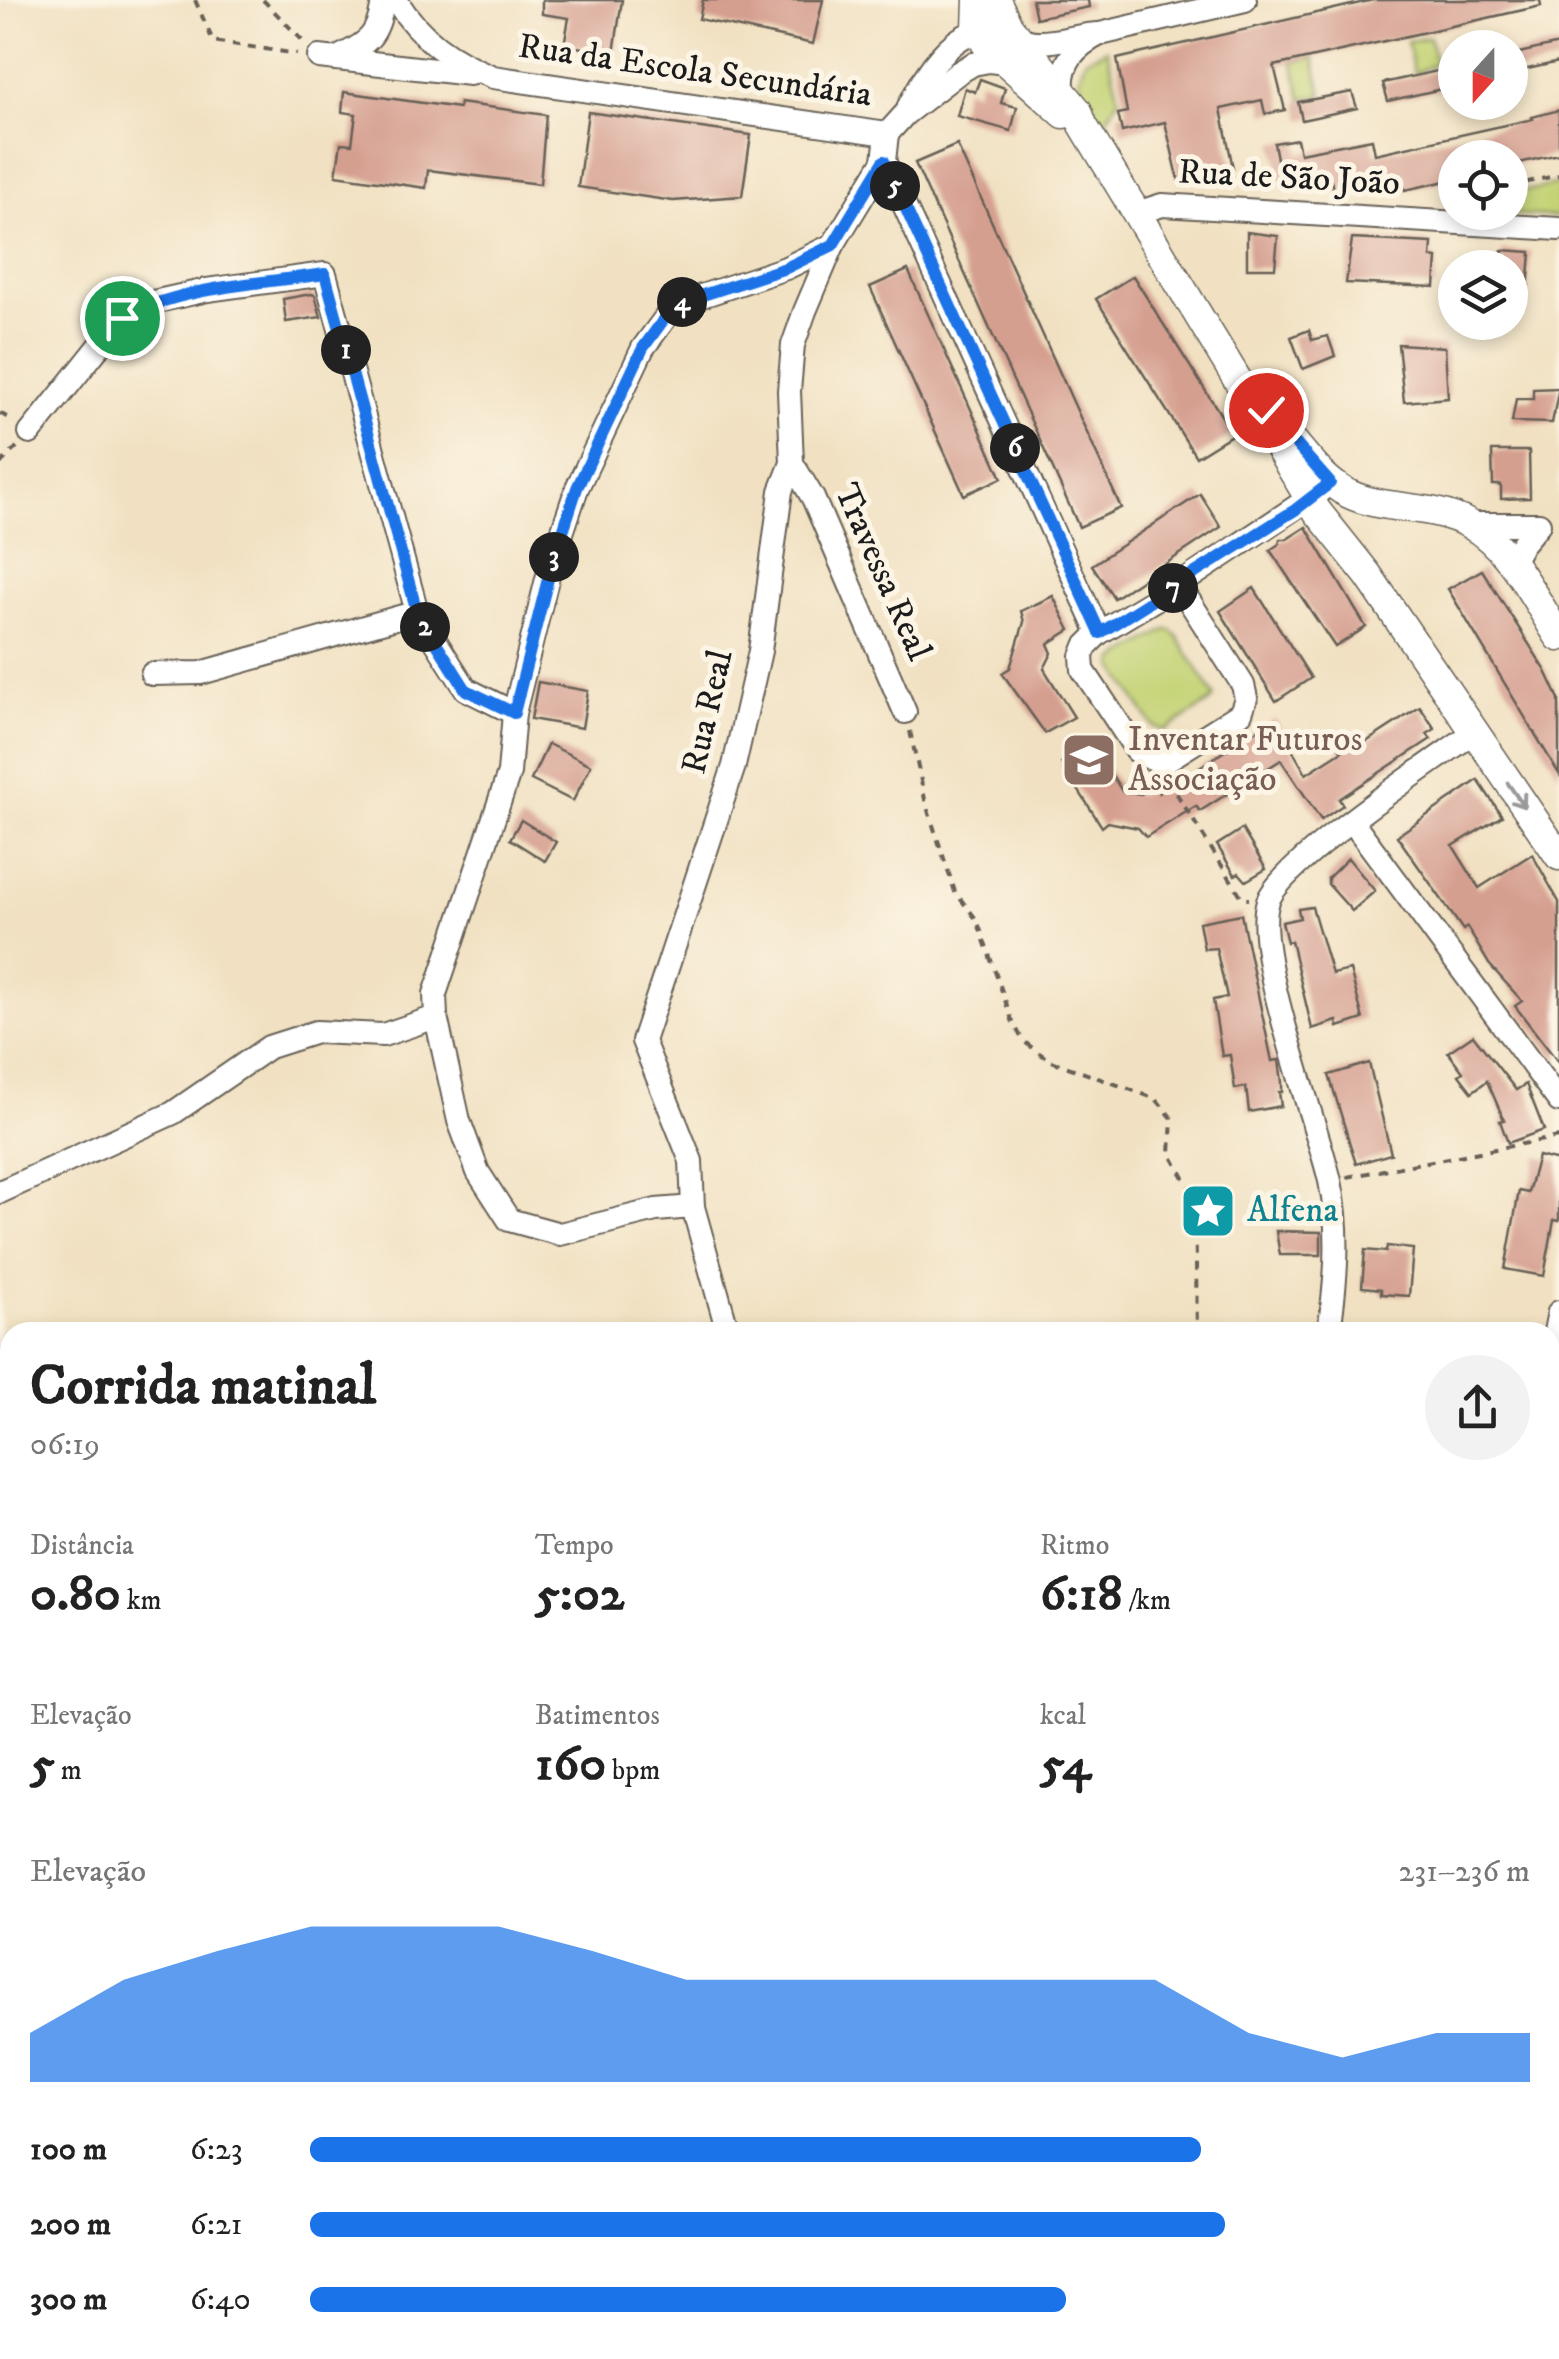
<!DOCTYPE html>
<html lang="pt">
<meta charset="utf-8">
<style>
body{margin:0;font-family:"IM FELL DW Pica",serif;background:#f2f2f2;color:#222;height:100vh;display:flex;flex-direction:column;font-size:38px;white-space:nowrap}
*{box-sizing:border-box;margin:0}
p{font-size:32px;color:#767676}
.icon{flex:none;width:55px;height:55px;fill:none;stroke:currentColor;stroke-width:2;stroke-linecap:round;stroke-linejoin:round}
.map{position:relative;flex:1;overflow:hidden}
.details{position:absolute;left:0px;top:1322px;width:1560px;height:1038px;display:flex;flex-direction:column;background:#fff;border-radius:30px 30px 0 0;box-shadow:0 5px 15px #0003}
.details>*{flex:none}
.needle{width:65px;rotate:201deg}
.controls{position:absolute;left:1438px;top:30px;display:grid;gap:20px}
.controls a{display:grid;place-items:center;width:90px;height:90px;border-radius:50%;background:#fff;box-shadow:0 5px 15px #0003;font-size:50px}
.pin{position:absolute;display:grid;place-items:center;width:85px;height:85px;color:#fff;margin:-42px;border:5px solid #fff;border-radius:50%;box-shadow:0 2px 10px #0007}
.km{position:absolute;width:50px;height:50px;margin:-25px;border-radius:50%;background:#222;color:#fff;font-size:28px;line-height:50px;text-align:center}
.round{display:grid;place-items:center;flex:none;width:105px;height:105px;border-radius:52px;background:#f2f2f2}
.headline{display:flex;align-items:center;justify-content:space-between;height:170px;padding:0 30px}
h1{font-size:55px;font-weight:700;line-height:75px}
.figures{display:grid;grid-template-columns:repeat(3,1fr);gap:15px;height:170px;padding:10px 30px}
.figures div{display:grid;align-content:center}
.figures b{font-size:50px;font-weight:700}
.figures small{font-size:28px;font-weight:400}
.figures p{font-size:28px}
.chart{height:280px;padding:20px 30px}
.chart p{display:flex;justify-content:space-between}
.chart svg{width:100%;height:180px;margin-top:10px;fill:#1a73e8;opacity:.7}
ul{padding:0 30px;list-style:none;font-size:32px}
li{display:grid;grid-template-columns:160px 120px 1fr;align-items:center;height:75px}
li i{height:25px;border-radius:12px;background:#1a73e8}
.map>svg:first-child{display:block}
.park{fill:url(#park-tufts);stroke:#707848;stroke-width:2.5}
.garden{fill:#c4d374;stroke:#707848;stroke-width:2.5}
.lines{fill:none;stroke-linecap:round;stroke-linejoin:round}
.stream{stroke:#71c1ec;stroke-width:6}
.river{stroke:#71c1ec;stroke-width:35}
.building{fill:#d59f90}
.service-casing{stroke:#676156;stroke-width:15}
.minor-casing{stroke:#676156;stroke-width:26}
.tertiary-casing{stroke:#676156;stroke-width:31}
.path{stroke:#676156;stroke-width:4;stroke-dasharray:8 8;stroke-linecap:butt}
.service{stroke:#fff;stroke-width:11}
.minor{stroke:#fff;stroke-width:22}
.tertiary{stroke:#fff;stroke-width:28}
.oneway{stroke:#999}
.route-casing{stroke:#fff;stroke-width:20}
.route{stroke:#1a73e8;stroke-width:12}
.labels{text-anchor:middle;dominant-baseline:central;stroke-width:10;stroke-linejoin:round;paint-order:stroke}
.street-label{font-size:35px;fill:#1c1c1c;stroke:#fcf5e5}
.education-label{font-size:35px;fill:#785e54;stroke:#fcf5e5;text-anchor:start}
.culture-label{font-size:35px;fill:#0d838f;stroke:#fcf5e5;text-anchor:start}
</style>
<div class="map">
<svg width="1559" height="2359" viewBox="0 0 1559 2359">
<defs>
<pattern id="park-tufts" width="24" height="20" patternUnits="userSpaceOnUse" patternTransform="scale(2.5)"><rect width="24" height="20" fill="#c4d374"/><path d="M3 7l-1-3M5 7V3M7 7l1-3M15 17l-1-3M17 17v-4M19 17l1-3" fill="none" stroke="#a8b564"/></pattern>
</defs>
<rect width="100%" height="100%" fill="#fcf5e5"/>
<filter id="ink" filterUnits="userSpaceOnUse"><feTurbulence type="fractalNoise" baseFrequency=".01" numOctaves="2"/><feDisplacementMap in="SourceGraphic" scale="20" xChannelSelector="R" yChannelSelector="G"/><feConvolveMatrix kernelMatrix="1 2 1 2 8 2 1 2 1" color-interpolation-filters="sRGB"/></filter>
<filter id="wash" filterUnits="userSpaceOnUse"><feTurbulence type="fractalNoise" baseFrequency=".0048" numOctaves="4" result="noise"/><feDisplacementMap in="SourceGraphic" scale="40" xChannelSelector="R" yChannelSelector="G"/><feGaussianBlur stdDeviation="2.25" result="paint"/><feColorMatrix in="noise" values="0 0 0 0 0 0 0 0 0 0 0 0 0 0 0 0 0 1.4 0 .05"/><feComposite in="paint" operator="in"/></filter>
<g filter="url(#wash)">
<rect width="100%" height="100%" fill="#f1e1c2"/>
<path class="park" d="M1001 2350H1094L1085 2359H1007Z"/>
<g class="garden">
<path d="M1429 37 1436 64 1414 73 1407 42Z"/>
<path d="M1107 49 1119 98 1104 123C1088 100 1069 87 1086 59Z"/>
<path d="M1314 58 1322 95 1302 99 1293 62Z"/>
<path d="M1559 184V217L1490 213 1510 212V194Z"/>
<path d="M1166 630H1171L1177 636 1214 696 1211 701 1165 731 1153 726 1114 666 1115 661 1121 656Z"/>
</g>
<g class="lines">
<path class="stream" d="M923 2359 932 2350"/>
<path class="river" d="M294 2359 319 2350"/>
</g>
<g id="blocks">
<g class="building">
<path d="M542 0H622L614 53 564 45 569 18 542 14Z"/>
<path d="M703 0H823L813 44 699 19Z"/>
<path d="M1032 0H1088L1089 7 1036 18Z"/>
<path d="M1373 0H1540L1541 6 1274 66 1285 110 1265 114 1262 100 1221 109 1233 168 1179 181 1165 122 1122 132 1118 114 1127 112 1117 59Z"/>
<path d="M1559 44V62L1510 73V55Z"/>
<path d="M1455 67V86L1388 101 1383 83Z"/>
<path d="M980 79 1005 88 1001 103 1017 107 1011 131 957 116 965 88 975 92Z"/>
<path d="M344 92 459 108V103L546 115 540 184 428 170 426 188 336 175 341 143 352 144 356 114 342 112Z"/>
<path d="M1352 92 1357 108 1302 120 1298 102Z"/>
<path d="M1559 110V154L1510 165V158H1451L1455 179 1405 190 1401 177 1334 192 1330 177 1282 185 1274 143 1297 139 1300 153 1372 139 1375 154 1533 119 1532 117Z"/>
<path d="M588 112 751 135 742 196 673 201 578 187Z"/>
<path d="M957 145 1121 508 1079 527 915 163Z"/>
<path d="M1247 232 1278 236 1275 268H1247Z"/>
<path d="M1352 239 1432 243 1431 257 1437 258 1435 287 1346 283Z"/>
<path d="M1502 250 1531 252 1528 289 1510 288V268H1501Z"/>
<path d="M908 270 1002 478 964 495 870 287Z"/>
<path d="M1133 276 1233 434 1196 457 1096 299Z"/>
<path d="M311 294 315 295 321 317 286 322 283 299Z"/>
<path d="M1309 330 1312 340 1328 336 1335 356 1303 369 1291 337Z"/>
<path d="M1398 344 1445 347 1448 398 1404 402Z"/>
<path d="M1533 389 1559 388 1552 423 1512 422 1516 399H1533Z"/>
<path d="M1492 451H1529L1530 498 1501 499V485H1493Z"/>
<path d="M1200 494 1221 527 1114 598 1092 565Z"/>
<path d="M1306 527 1366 627 1335 647 1270 550 1279 544 1280 539H1287Z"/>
<path d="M1482 570 1546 671 1559 699V774L1448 589Z"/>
<path d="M1254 588 1311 678 1276 701 1220 611Z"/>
<path d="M1053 596 1070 630 1048 644 1052 653 1044 669 1074 717 1045 733 1002 673 1010 668 1024 622 1021 611Z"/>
<path d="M538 682 588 691 582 728 531 719Z"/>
<path d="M1420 707 1435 729 1427 734 1431 739 1339 799 1343 805 1321 820 1281 760 1200 811 1196 806 1146 837 1138 828 1108 822 1102 827 1061 763 1092 744 1122 791 1141 794 1154 785 1159 793 1275 719 1306 774 1342 751 1339 747 1361 734 1366 742Z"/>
<path d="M548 744 591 765 573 801 531 780Z"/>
<path d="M1478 780 1502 816 1453 846 1479 888 1532 854 1559 902V1063L1515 1006 1522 1001 1489 964 1467 927 1463 930 1397 836Z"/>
<path d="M521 820 556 842 545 861 510 839Z"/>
<path d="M1242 829 1266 869 1246 881 1239 873 1235 875 1217 845Z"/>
<path d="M1348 858 1375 891 1352 911 1328 884V878Z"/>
<path d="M1312 907 1332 974 1350 970 1363 1019 1338 1027 1337 1021 1312 1029 1291 941 1287 942 1282 922 1300 918 1298 909Z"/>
<path d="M1241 914 1272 1061 1279 1060 1282 1082V1092H1279L1281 1106 1249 1112 1246 1087 1235 1089 1230 1055 1222 1056 1213 1000 1227 997 1216 948 1204 949 1199 922Z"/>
<path d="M1473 1035 1516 1090 1526 1084 1544 1130 1508 1143 1500 1121 1504 1120 1487 1081 1472 1092 1459 1075 1463 1072 1448 1052Z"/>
<path d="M1369 1063 1391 1154 1356 1164 1329 1075Z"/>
<path d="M1538 1156 1559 1161V1221L1554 1220 1544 1276 1505 1269 1519 1191 1528 1193Z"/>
<path d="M1276 1231 1321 1232V1255H1280Z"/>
<path d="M1387 1246 1413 1249 1409 1296 1381 1294V1289L1362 1287 1365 1250 1386 1252Z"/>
</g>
</g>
</g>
<g filter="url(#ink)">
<use href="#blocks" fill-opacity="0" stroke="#676156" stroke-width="2.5"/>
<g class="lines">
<g class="service-casing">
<path id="service" d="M1550 2267 1559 2269"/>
</g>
<g class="minor-casing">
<g id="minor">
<path d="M396 0C420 39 451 60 493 77L887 134"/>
<path d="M319 57 470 74"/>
<path d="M335 59C367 44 379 37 383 0"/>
<path d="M1063 91C1060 62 1076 46 1100 34L1245 0"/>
<path d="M909 106C924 75 953 27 992 30 1008 31 1021 42 1037 42 1058 43 1079 34 1100 34"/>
<path d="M884 161 1099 633"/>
<path d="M1137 213 1162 205 1559 229"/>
<path d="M30 433 122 318 153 302 207 290 325 274 417 612 466 689 514 713"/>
<path d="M792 463 813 498 905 712"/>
<path d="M1471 524H1539L1522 544 1512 562"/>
<path d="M1179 585 1243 685 1246 698 1241 713 1167 760 1152 759 1137 751 1083 670 1082 656 1086 646 1099 633 1179 585 1320 491"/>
<path d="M152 674 201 673 417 612"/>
<path d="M1352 821 1559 1101"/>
<path d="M0 1192 173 1113 269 1047 316 1032 383 1035 436 1017"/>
<path d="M693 1207 656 1210 560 1234 509 1220 478 1172 459 1121 436 1017 435 994 509 773 514 713 549 571 577 488 643 348 675 305 786 268 833 245"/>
<path d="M728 1332 693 1207 691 1161 643 1041 734 766 760 651 781 491 792 463 789 391 793 345 805 311 833 245 884 161 887 134 905 114 958 73 973 64 989 61 1006 63"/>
<path d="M1329 1332C1336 1281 1341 1232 1330 1181 1317 1123 1251 951 1268 901 1282 862 1433 762 1473 733"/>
<path d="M1550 1356 1559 1312"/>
<path d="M1550 2103 1559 2089"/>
<path d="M796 2350 806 2359"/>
<path d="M1122 2350 1137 2359"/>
<path d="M721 2359 728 2350"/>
</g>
</g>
<g class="tertiary-casing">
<g id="tertiary">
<path d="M978 0 977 29 986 44 1064 114"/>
<path d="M996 0 1009 27 1078 111 1083 125 1317 511 1368 575 1559 856"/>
<path d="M1278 424C1300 447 1320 480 1349 494 1387 512 1431 503 1469 524 1511 547 1534 598 1559 637"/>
</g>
</g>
<g class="path">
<path d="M195 0 213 41 297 54"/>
<path d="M263 0 305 43"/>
<path d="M1510 186 1559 175"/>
<path d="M0 413 13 421"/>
<path d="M0 464 18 446"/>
<path d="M910 731 926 804 955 892 977 920 1012 1020 1023 1041 1049 1060 1156 1099 1172 1118 1170 1153 1195 1197 1197 1332"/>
<path d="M1168 780 1243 899H1249"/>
<path d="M1347 1177 1559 1137"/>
<path d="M0 1661 10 1662"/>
<path d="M408 2350 409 2359"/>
</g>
<use href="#service" class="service"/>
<use href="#minor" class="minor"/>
<use href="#tertiary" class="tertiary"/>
</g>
<defs><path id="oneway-shaft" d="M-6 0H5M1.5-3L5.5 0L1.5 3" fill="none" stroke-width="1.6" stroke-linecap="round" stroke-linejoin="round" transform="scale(2.5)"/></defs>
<use class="oneway" href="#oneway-shaft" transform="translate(1516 795) rotate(55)"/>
</g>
<g class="lines" filter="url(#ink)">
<g class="route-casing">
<path id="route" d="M122 318C184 286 257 284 325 274L417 612 466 690 514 713 550 571 577 488 643 348 675 304 786 268 833 245 884 161 1100 633 1295 510 1330 483 1266 410"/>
</g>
<use href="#route" class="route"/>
</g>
<defs>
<g id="school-square" transform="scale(2.875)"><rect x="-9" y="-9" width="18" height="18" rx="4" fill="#8d6e63" stroke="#fcf5e5"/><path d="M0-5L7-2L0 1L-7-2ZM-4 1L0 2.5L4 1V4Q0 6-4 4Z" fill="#fff"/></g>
<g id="sight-square" transform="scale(2.875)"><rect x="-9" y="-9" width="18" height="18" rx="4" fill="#0f9aa8" stroke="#fcf5e5"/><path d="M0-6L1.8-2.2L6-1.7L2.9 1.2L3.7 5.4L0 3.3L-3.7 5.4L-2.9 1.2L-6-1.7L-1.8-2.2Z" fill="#fff"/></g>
</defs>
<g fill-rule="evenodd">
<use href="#school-square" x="1089" y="760"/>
<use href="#sight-square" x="1208" y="1211"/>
</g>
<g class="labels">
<g class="street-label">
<text transform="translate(695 71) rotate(8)">Rua da Escola Secundária</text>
<text transform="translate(1289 178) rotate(3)">Rua de São João</text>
<text transform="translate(882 572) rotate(66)">Travessa Real</text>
<text transform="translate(708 712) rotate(-77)">Rua Real</text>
</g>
<g class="education-label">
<text x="1128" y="740">Inventar Futuros<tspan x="1128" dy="40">Associação</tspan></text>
</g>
<g class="culture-label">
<text x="1247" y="1211">Alfena</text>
</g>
</g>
</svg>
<div class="controls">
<a><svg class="needle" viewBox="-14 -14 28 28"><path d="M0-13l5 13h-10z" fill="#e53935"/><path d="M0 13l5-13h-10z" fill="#767676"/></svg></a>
<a><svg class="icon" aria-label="locate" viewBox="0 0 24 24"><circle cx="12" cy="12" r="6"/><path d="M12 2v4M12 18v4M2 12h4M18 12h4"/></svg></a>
<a><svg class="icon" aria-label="layers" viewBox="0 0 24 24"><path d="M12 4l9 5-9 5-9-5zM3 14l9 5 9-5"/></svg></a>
</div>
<div class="pin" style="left:122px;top:318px;background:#1e9e55"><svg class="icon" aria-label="arrive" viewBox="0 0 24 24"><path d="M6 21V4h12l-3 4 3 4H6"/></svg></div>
<div class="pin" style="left:1266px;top:410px;background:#d93025"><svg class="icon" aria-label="check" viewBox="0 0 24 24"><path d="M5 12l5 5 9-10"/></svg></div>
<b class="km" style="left:346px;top:350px">1</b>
<b class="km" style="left:425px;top:627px">2</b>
<b class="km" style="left:554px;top:557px">3</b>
<b class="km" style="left:682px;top:302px">4</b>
<b class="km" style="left:895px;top:186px">5</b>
<b class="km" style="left:1015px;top:448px">6</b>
<b class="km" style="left:1173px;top:588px">7</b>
<section class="details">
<div class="headline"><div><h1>Corrida matinal</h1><p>06:19</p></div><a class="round"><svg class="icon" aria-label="share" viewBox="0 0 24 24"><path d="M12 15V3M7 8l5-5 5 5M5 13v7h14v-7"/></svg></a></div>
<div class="figures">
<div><p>Distância</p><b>0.80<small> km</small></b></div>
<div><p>Tempo</p><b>5:02</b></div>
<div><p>Ritmo</p><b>6:18<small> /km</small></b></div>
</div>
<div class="figures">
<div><p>Elevação</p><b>5<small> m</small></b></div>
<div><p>Batimentos</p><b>160<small> bpm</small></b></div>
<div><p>kcal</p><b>54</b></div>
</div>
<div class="chart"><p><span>Elevação</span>231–236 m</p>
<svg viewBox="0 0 160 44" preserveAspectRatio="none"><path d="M0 44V32L10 19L20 12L30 6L40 6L50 6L60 12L70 19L80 19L90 19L100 19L110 19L120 19L130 32L140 38L150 32L160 32V44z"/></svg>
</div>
<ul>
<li><b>100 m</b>6:23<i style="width:73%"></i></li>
<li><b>200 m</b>6:21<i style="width:75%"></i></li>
<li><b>300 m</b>6:40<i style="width:62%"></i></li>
</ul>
</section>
</div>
